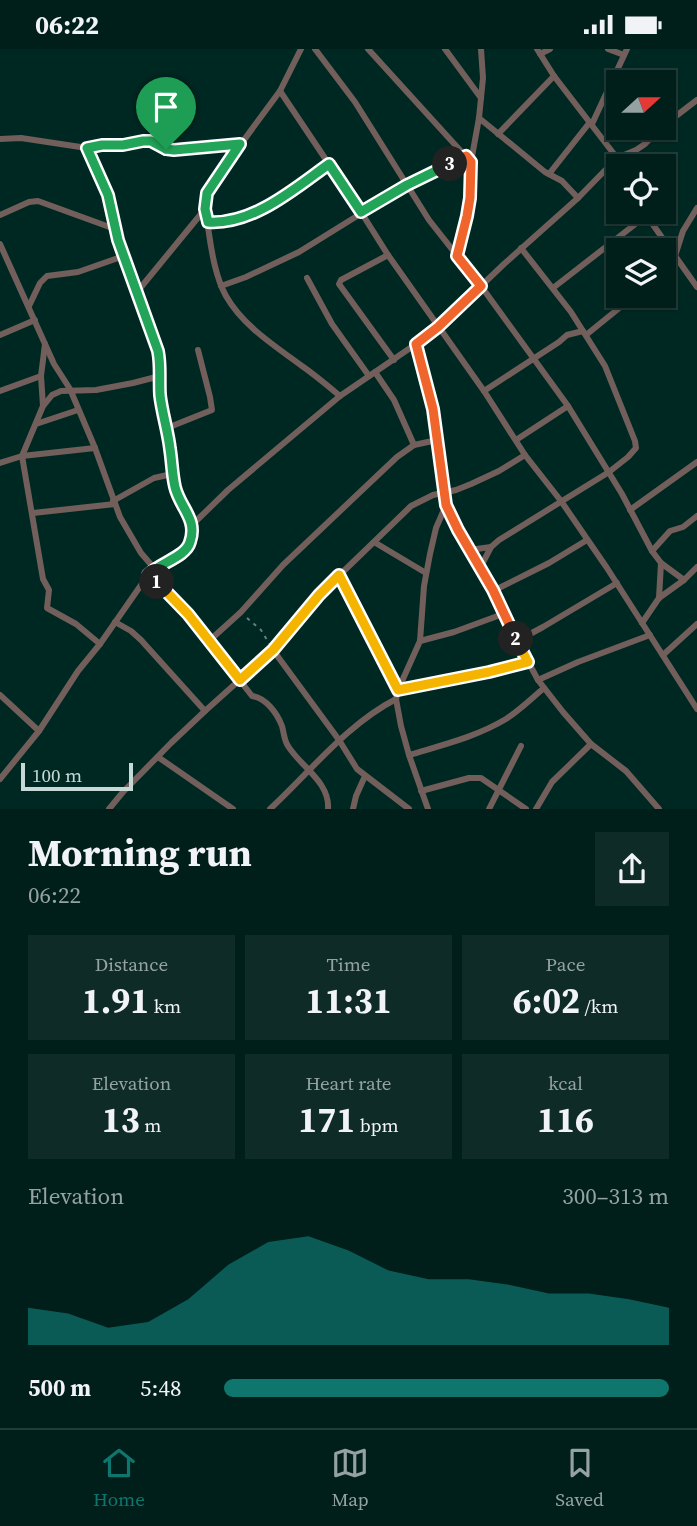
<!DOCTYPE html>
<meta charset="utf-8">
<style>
body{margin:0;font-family:"Source Serif 4",serif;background:#0e2b27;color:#f1f3f6;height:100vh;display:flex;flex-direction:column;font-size:26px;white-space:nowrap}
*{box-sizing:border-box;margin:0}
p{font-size:23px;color:#95a2a2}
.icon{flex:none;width:38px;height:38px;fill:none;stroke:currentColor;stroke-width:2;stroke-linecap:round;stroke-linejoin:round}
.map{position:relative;height:760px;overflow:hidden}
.panel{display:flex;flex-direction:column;background:#001e1a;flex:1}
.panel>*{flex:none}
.needle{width:46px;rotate:69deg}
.controls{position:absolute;left:606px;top:21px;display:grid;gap:14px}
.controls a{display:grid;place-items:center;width:70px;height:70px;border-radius:0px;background:#001e1a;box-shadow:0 2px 5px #0004,0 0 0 2px #223c39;font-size:35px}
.scale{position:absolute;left:21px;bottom:18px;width:112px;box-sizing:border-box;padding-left:7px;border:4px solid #c5dad6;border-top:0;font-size:19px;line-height:24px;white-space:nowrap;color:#c5dad6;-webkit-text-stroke:5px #002822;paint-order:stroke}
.pin{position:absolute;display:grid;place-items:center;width:60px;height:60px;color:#fff;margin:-72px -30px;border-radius:50% 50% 50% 0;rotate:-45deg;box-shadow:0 0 7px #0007}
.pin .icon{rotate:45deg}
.km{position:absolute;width:35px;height:35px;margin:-18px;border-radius:50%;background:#222;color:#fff;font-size:19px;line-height:35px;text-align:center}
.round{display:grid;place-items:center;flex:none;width:74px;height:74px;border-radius:0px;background:#0e2b27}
.overview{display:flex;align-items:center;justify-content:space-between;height:119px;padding:0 28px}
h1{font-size:38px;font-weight:700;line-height:52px}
.metrics{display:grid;grid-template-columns:repeat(3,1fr);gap:10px;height:119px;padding:7px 28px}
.metrics div{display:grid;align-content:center;border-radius:0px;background:#0e2b27;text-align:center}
.metrics b{font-size:35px;font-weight:700}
.metrics small{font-size:19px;font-weight:400}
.metrics p{font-size:19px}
.chart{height:196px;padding:14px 28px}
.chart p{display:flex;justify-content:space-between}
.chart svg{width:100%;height:126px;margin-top:7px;fill:#0f766e;opacity:.7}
ul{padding:0 28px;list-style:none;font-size:23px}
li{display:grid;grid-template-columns:112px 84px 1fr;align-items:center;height:52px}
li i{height:18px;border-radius:9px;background:#0f766e}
.status{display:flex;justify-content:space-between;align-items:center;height:49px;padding:0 35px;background:#001e1a;direction:ltr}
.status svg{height:19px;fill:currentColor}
.tab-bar{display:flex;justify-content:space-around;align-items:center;height:98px;border-top:2px solid #223c39;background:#001e1a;font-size:19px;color:#95a2a2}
.tab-bar a{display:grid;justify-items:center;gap:4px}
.tab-bar .on{color:#0f766e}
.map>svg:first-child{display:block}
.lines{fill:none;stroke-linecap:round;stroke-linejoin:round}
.path{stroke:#62817c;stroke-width:2;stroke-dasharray:3.5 5;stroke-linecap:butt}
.minor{stroke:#725f5b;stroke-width:6}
.split-1-casing{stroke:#fff;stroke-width:14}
.split-2-casing{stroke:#fff;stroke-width:14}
.split-3-casing{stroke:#fff;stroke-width:14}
.split-4-casing{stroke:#fff;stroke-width:14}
.split-1{stroke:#22a559;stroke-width:9}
.split-2{stroke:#f5b400;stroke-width:9}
.split-3{stroke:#f0652b;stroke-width:9}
.split-4{stroke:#22a559;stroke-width:9}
</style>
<div class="status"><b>06:22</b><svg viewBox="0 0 49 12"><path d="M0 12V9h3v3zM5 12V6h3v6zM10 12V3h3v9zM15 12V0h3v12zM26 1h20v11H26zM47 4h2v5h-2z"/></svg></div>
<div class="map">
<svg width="697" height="760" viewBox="0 0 697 760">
<rect width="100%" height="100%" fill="#002822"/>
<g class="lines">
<path class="path" d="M247 569 261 581 270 596"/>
<g class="minor">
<path d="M301 0 280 42 210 137C202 153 207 168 209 185 212 205 216 229 226 247 243 277 275 297 302 317 315 326 328 337 340 347"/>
<path d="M315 0 355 53 429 171 481 237 568 357 622 445 652 502 661 514 684 531"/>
<path d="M368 0 468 110"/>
<path d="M445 0 481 49"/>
<path d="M537 0 554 27 617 109 621 117"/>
<path d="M608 0 624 6"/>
<path d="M540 5 550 0"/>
<path d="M280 42 361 163 388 206 484 342 525 406 561 452 607 519 697 660"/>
<path d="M479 69 545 123 562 132 578 149"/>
<path d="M592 75 627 0"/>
<path d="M663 77 697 51"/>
<path d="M498 85 554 27"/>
<path d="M0 90 21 89 87 99 102 96H123L143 92H151L166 100 174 101 240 95"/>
<path d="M87 99 108 146 119 191 158 302 161 314 160 346 170 400 174 436 178 448 193 475"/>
<path d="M549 125 590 73"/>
<path d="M644 163 697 238"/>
<path d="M0 166 29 153 38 152 115 180"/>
<path d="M208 173C253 176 294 140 329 115"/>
<path d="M0 195 54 315 70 340 95 399 120 468 141 504 154 519"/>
<path d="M388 206 341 231 339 235 394 311"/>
<path d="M457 207 467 167 470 149 471 113 479 69 483 29 481 0"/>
<path d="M675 207 683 182 697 159"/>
<path d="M663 224 677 210"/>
<path d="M307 229 332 275 369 327"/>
<path d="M221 237 246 228 299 203 407 136 466 107"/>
<path d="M553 239 647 166"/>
<path d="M137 243 205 160"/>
<path d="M29 257 40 234 47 227 78 223 124 207"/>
<path d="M0 286 35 271"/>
<path d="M586 286 634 247"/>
<path d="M45 295 41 327 43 357 22 407 43 530 49 541 47 559 76 575 100 595"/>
<path d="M416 295 433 360 446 456 436 479 430 505 424 537 420 592 398 641 396 650 401 677 409 706 428 760"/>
<path d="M375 323 394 351 414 396"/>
<path d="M0 342 41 327"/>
<path d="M484 342 559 293 567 286 583 282"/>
<path d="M44 356 52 346 61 342 96 341 133 334 160 327"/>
<path d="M36 375 78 361"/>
<path d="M167 379 212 361 210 348 198 301"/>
<path d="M516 391 568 357"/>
<path d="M0 414 22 407 95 399"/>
<path d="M113 452 154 429 172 425"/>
<path d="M446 456 458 481 493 542 511 581 538 631 563 663 591 695 626 722 659 760"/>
<path d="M630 461 697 413"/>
<path d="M33 464 115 455"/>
<path d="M374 493 426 524"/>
<path d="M469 501 491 498"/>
<path d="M652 502 670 482 683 478 697 467"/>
<path d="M480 519 491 498 499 491 609 423 628 408 636 399 635 392 605 317 571 263 521 199"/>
<path d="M148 526 170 545 188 565 252 647C266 649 277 664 282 677 284 684 284 691 288 697 301 718 330 733 328 760"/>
<path d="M339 526 398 641 489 623 528 613"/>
<path d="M493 542 549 514 587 491"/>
<path d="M659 549 661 514"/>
<path d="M115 573 131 582 141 591 205 662"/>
<path d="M642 574 659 549 684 531 697 518"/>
<path d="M209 592 241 563 283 516 397 408 414 396 437 391"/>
<path d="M420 592 454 583 503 565"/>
<path d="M517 592 543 578 617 534"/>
<path d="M273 601 339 691 357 720 409 760"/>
<path d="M663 606 697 575"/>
<path d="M538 631 578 613 650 586"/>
<path d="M0 646 39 682"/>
<path d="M409 706C442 696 476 688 506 670 520 661 532 649 544 639"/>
<path d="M158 708 233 760"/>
<path d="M0 730 39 682 78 622 100 595 148 526 154 519 185 502 189 497 193 475 228 441 340 347 416 295 438 278 504 215 578 149 617 109 636 101 645 95 661 79"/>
<path d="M421 742 469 729H481L526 760"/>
<path d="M109 760 123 743 171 694 205 662 273 601 319 546 411 457 433 446 456 441 471 435 499 422 525 406"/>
<path d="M270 760C311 722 346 676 396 650"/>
<path d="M353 760 356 747 365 727"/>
<path d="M489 760 521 697"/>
<path d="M536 760 552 733 591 695"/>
</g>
</g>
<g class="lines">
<g class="split-1-casing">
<path id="split-1" d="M157 533 148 526C159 514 186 508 190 493 198 470 180 459 175 438 172 425 172 412 170 400 168 382 162 364 160 346 159 331 161 317 158 302L118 191 108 146 87 99 102 96H123L143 92H151L166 100"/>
</g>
<g class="split-2-casing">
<path id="split-2" d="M157 533 188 565 240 631 273 601 319 546 339 526 398 641 489 623 528 613 516 590"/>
</g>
<g class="split-3-casing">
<path id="split-3" d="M450 115 466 107 471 113 470 149 467 167 457 207 481 237 438 278 416 295 433 360 446 456 458 481 493 541 516 590"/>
</g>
<g class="split-4-casing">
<path id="split-4" d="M166 100 174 101 240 95 207 144 205 160 208 173C253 176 294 140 329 115L361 163 407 136 450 115"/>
</g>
<use href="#split-1" class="split-1"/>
<use href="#split-2" class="split-2"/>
<use href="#split-3" class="split-3"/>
<use href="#split-4" class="split-4"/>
</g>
</svg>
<div class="controls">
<a><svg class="needle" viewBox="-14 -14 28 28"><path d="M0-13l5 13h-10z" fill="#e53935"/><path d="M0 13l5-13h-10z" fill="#95a2a2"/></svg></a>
<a><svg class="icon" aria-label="locate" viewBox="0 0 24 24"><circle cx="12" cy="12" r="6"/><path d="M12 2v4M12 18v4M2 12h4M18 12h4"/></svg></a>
<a><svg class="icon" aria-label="layers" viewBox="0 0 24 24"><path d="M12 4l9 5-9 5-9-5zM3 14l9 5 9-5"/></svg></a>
</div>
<div class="scale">100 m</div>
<div class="pin" style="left:166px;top:100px;background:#1e9e55"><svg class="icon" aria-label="arrive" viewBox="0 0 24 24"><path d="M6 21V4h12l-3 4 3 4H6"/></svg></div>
<b class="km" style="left:157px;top:533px">1</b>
<b class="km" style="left:516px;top:590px">2</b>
<b class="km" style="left:450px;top:115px">3</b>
</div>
<section class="panel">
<div class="overview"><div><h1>Morning run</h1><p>06:22</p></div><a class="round"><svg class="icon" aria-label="share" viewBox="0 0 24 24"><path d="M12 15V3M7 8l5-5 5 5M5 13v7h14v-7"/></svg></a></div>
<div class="metrics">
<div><p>Distance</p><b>1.91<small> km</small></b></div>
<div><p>Time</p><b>11:31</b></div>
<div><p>Pace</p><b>6:02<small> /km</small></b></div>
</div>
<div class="metrics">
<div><p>Elevation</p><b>13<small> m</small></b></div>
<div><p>Heart rate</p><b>171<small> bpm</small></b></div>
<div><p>kcal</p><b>116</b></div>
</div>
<div class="chart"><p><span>Elevation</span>300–313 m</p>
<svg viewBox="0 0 160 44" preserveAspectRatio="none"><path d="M0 44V31L10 33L20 38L30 36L40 28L50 16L60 8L70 6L80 11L90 18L100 21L110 21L120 23L130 26L140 26L150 28L160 31V44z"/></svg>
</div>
<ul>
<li><b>500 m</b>5:48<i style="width:100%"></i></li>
</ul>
</section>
<nav class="tab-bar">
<a class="on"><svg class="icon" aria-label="home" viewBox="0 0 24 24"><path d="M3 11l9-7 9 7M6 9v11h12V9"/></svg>Home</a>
<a><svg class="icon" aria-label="map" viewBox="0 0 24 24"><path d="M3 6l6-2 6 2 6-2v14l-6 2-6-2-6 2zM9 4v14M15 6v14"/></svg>Map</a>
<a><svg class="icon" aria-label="saved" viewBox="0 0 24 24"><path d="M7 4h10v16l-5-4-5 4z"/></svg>Saved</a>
</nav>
